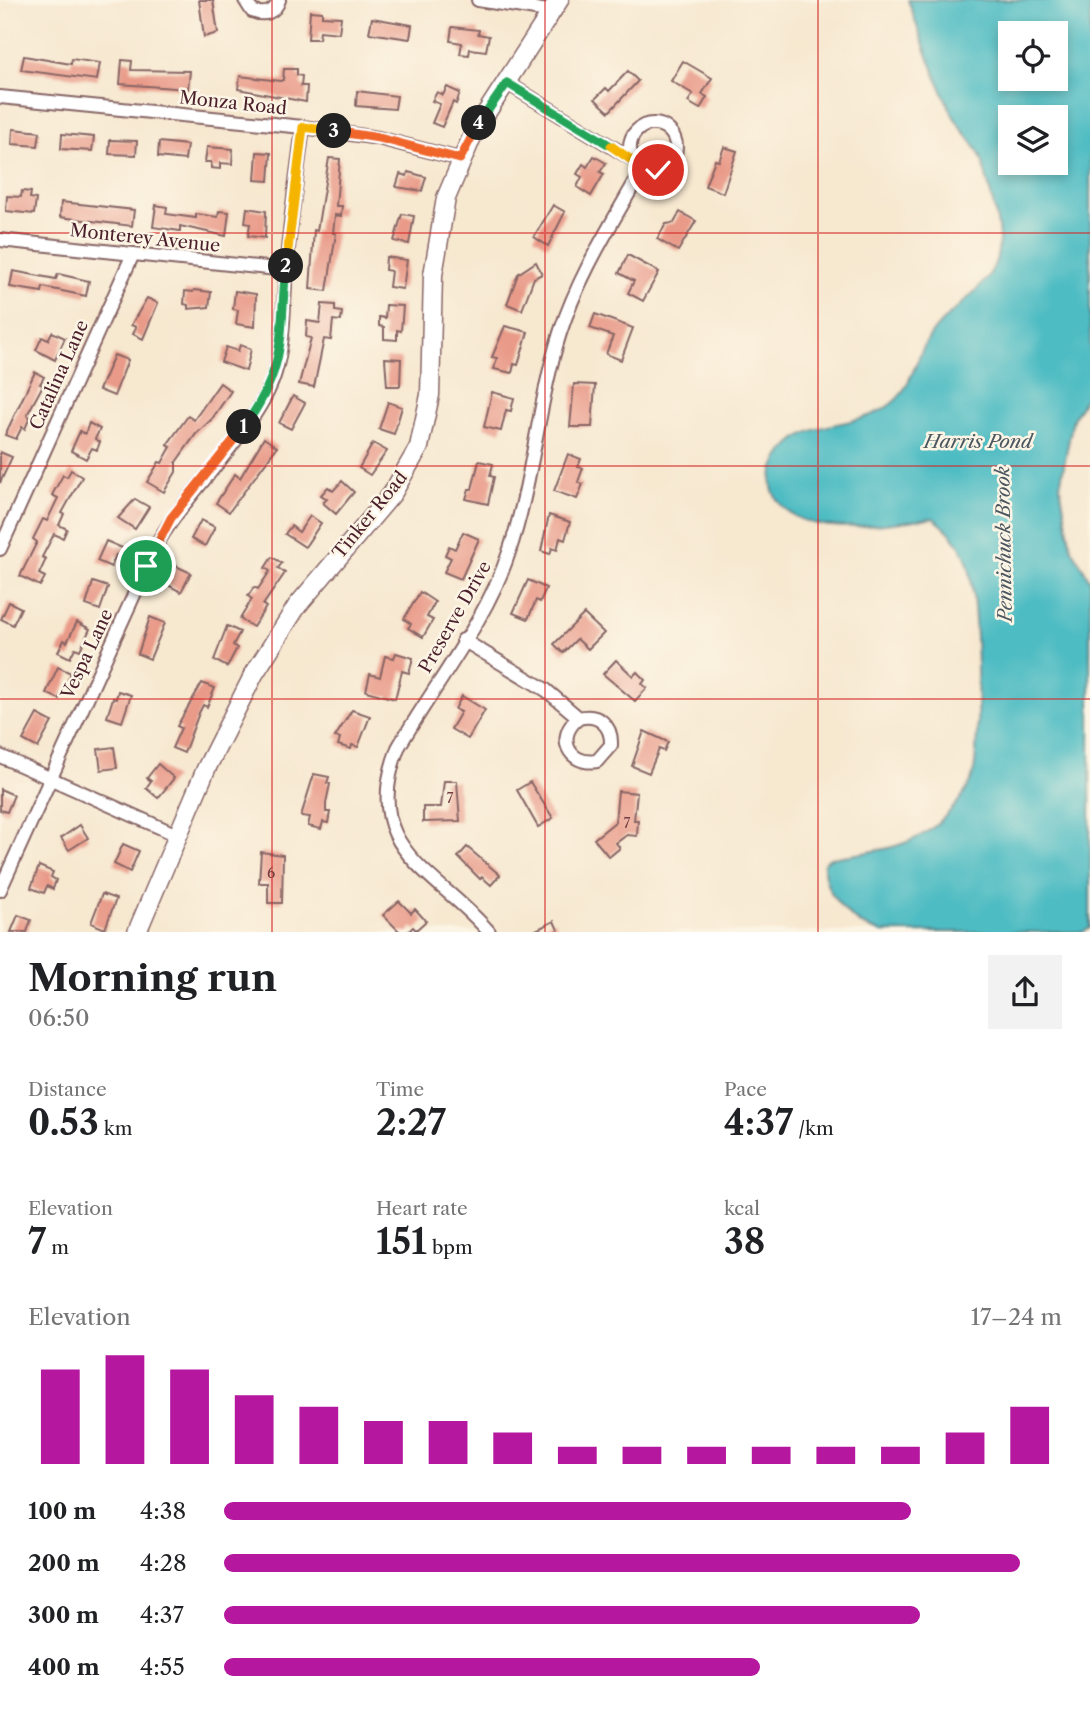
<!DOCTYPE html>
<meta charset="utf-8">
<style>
body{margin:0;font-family:"Libre Caslon Text",serif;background:#f2f2f2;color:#202124;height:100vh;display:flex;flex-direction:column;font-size:26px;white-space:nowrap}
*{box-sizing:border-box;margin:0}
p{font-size:23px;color:#757577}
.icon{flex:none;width:38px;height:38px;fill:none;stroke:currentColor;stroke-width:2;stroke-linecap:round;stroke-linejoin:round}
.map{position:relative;height:932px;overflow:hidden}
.side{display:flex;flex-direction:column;background:#fff;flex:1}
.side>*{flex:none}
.fabs{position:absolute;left:998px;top:21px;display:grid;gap:14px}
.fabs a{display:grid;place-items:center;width:70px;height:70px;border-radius:0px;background:#fff;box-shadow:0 4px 10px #0003;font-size:35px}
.pin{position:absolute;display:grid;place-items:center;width:60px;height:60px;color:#fff;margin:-30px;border:4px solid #fff;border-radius:50%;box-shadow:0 2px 7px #0007}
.km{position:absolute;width:35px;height:35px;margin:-18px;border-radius:50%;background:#222;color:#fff;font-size:19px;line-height:35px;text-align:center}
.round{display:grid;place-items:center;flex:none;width:74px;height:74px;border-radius:0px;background:#f2f2f2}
.overview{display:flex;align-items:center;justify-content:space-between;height:119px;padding:0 28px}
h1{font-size:38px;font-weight:700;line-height:52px}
.metrics{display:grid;grid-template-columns:repeat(3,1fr);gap:10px;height:119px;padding:7px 28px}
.metrics div{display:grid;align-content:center}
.metrics b{font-size:35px;font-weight:700}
.metrics small{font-size:19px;font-weight:400}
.metrics p{font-size:19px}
.chart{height:196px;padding:14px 28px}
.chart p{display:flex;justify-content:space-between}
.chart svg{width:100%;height:126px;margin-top:7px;stroke:#b5179e;stroke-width:6}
ul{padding:0 28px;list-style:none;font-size:23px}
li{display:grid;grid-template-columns:112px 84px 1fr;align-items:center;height:52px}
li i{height:18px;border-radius:9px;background:#b5179e}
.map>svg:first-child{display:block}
.water{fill:#4dbcc3;stroke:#4c6e77;stroke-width:2;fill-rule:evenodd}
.building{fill:#e99a88}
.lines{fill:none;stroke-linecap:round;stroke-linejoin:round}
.street-casing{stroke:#876565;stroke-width:16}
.secondary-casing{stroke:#876565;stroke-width:21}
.street{stroke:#fff;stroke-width:12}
.secondary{stroke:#fff;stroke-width:18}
.split-1-casing{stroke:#fff;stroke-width:14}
.split-2-casing{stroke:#fff;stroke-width:14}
.split-3-casing{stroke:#fff;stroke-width:14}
.split-4-casing{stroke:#fff;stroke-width:14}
.split-5-casing{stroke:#fff;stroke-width:14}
.split-6-casing{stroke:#fff;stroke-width:14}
.split-1{stroke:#f0652b;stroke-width:9}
.split-2{stroke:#22a559;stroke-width:9}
.split-3{stroke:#f5b400;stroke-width:9}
.split-4{stroke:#f0652b;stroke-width:9}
.split-5{stroke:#22a559;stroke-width:9}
.split-6{stroke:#f5b400;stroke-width:9}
.grid{fill:none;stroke:#d62828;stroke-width:2;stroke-opacity:0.55}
.labels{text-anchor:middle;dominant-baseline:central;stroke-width:5;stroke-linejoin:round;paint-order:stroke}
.number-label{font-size:14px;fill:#723e42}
.street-label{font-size:18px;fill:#4a1f2b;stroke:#fcf5e5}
.water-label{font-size:19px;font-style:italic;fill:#4b5660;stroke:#fcf5e5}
</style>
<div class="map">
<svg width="1090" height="932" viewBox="0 0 1090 932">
<rect width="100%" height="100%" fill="#fcf5e5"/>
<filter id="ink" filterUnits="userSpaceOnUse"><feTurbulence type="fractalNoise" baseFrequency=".0143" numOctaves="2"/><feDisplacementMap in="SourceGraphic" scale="14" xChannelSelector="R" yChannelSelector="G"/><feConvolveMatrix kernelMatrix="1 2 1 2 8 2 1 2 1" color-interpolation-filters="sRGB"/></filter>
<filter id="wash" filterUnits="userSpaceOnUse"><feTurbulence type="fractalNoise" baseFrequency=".00686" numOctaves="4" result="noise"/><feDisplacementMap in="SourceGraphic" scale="28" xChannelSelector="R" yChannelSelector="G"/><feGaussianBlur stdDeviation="1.57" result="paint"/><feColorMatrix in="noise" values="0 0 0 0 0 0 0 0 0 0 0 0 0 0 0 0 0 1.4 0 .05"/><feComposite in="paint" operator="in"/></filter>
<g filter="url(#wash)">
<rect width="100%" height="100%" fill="#f7e8d0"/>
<path class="water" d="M908 0H1090V389L1073 419 1060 486 1071 547 1090 580V928L1083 932H881C852 925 822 894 824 863L830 858C865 852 908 850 936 825 949 813 968 793 973 775 981 746 978 584 966 558 958 540 948 529 933 518 887 522 794 546 773 491 770 482 772 470 777 461 805 413 853 433 891 404 910 389 914 365 925 345 938 318 968 303 986 279 1009 250 996 216 988 183 985 174 984 162 979 153 971 139 959 128 952 113 935 77 921 39 908 0ZM1010 33H1055V79H1010ZM1010 117H1055V163H1010Z"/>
<g id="blocks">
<g class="building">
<path d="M199 0H213L218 33 204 37Z"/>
<path d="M310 11 322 12V16L341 17 339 33 320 31 319 39H308Z"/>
<path d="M372 18 412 25 410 39 369 33Z"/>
<path d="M452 27 479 30 478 34 489 36 486 51 470 49 469 55 460 54 462 43 450 41Z"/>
<path d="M24 56 71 64 72 59 100 63 97 80 21 70Z"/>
<path d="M122 60 132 61 131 70 190 71 188 89 120 84Z"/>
<path d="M683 61 712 78 702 94 707 97 700 109 688 102 693 94 671 81Z"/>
<path d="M284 69H297V75L302 76 301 86H307L306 102 238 89 240 76 280 81 283 80Z"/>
<path d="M628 71 638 81 609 112 595 99 606 88 609 91Z"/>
<path d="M447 87 460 93 456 104 453 102 442 127 432 123 440 104 432 101 437 92 443 95Z"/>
<path d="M357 91 397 96 395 109 356 106Z"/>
<path d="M13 129 40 132 38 146 12 144Z"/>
<path d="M62 134 94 137 92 151 61 149Z"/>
<path d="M110 140 137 141 136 155 109 154Z"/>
<path d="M159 142 187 145 185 160 158 157Z"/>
<path d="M207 147 233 149 232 164 220 163V169L211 168V162H205Z"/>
<path d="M724 147 737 151 723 193 705 186 715 160 719 161Z"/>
<path d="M257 152 271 153 269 181 255 180Z"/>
<path d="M594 156 606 163 600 172 604 174 591 196 577 187 582 177 577 174 583 164 587 167Z"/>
<path d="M329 158 340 159 336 206H342L341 216 335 215 333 233H336L327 291 310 289 314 230 317 231Z"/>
<path d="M408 172 426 177 422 191 396 187 400 174 407 176Z"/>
<path d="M22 191 31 192 30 198 36 199 34 214 6 211 7 196 21 197Z"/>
<path d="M61 202 134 210 132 226 60 217Z"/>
<path d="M156 205 167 207 166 214 196 218V214L218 217 219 211 229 212 226 236 180 226V231L153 227Z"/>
<path d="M553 205 565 212 548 246 534 237Z"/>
<path d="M247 208 266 211 265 238 248 236 250 224 245 223Z"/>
<path d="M680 212 696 221 678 251 657 239 666 224 674 223Z"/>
<path d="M402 214 414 216 409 244 394 241Z"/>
<path d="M628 255 659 272 643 301 628 293 634 281 619 273Z"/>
<path d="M386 257 407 260 403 289 389 287 391 271 385 270Z"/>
<path d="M536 262 542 274 534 278 522 310 507 304 518 274Z"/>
<path d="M13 271 56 279 58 274 89 281 86 296 43 287 42 292 10 287Z"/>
<path d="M194 290 211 292 209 307 188 309V305L184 304 185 291 193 292Z"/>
<path d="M235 291 256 294 255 327 236 324 238 310 233 309Z"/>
<path d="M147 298 158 303 143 339 133 334 136 327 131 325Z"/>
<path d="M322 304 335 305V311L342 312 341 321 333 320 331 340 324 339 314 387 299 384 311 338 306 337 307 321 320 323Z"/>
<path d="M386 305 403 306 401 331 397 330V340L384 339V327L379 326V317L385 318Z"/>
<path d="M595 314 633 328 621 360 606 354 613 336 590 328Z"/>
<path d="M505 326 528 332 518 365 514 364 512 373 494 369 497 358 492 357Z"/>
<path d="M52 332 65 338 55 360 36 350 42 337 48 340Z"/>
<path d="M240 345 251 349 246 371 221 362 226 347 238 351Z"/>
<path d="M114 355 128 360 114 396 99 390Z"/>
<path d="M385 358 401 359 400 386H387Z"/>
<path d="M35 372 44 377 40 384 43 385 27 415 30 417 25 429 22 427 16 439 5 435Z"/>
<path d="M220 383 231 391 212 419 196 434 176 462V472L164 492 147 482 159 462 162 463 171 447 167 445 188 416 194 420Z"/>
<path d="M574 384 595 385 592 427H570Z"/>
<path d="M492 392 514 398 511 411 506 410 501 431 484 427Z"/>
<path d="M293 396 305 403 291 429 279 423Z"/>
<path d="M388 402 402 407 394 434 379 429Z"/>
<path d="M89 423 100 429 95 439 100 442 97 450 92 448 86 459 71 451 80 431 85 434Z"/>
<path d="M264 438 277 447 229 512 216 503 235 474 240 478Z"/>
<path d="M373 443 387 451 370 475 359 468Z"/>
<path d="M0 452 12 457 0 483Z"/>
<path d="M568 454 581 459 578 467 583 468 578 482 583 484 577 499 554 491Z"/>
<path d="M479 461 493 464 490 476 494 477 488 504 466 499 469 489H472Z"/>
<path d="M71 470 82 477 62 513 64 514 59 525 67 529 63 538 54 534 42 557 46 559 39 574 45 577 40 586 20 576 37 542 33 539 43 519 47 521 58 498 52 495 63 475 67 477Z"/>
<path d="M342 481 354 492 336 514 323 503 327 499 321 495 328 487 333 491Z"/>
<path d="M135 499 149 507 135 529 118 518Z"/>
<path d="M549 515 570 522 565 540 560 538 557 550 552 548 550 554 541 551Z"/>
<path d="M310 516 321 523 305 547 285 534 291 526 299 532Z"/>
<path d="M201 520 215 527 205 546 191 539Z"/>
<path d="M463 532 479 539 461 579 444 572 451 558 445 555 449 546 455 549Z"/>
<path d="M106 541 127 550 123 559 116 555 111 567 97 561Z"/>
<path d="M272 557 282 563 278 568 285 573 263 605 266 607 253 627 240 619 252 599 248 596 254 587 258 589 270 571 265 568Z"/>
<path d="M176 566 191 573 181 592 166 584Z"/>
<path d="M528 580 546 588 540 602 536 600 528 619 513 613Z"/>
<path d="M93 582 108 587 100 610 86 605Z"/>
<path d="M420 592 435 602 427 617 433 620 423 637 408 628 411 624 404 619Z"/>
<path d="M9 602 21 608 13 625 1 619Z"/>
<path d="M584 614 604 633 588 649 577 639 563 653 554 644Z"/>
<path d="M150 617 165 623 150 659 138 654Z"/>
<path d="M77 622 90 629 80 650 75 648 70 658 58 652 64 640 67 642Z"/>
<path d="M227 626 240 632 233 645 237 648 227 667 214 660Z"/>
<path d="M396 653 413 658 409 673 402 671 395 699 366 691 370 674 380 677 385 656 394 658Z"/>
<path d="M616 660 633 676 637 672 645 680 642 684 647 688 635 701 603 674Z"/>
<path d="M58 667 71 673 59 699 46 693Z"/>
<path d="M202 683 215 688 207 707 203 705 199 713 184 753 172 748 181 728 177 726Z"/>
<path d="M118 691 131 695 122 722 107 717 113 698 116 699Z"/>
<path d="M462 696 485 710 468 739 451 729 461 712 455 709Z"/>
<path d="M352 710 370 716 358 747 352 745 351 749 338 745 340 738 335 737Z"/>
<path d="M37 714 52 722 38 748 23 740Z"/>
<path d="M644 731 668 742 664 751 659 749 649 773 632 766Z"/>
<path d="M114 747 117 768 101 770 98 749Z"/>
<path d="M158 764 174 778 158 798 146 788 151 781 147 778Z"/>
<path d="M314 774 329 777 327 783 330 784 326 803V812H330L328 823 323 822 321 829 308 826 310 817 301 816Z"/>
<path d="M444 781H457L460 821 423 822V807H441Z"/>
<path d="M530 782 553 818 538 827 517 790Z"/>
<path d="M0 789 14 795 7 812 0 810Z"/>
<path d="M618 791 637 793 634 820H638L637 836 627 835 616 843 620 848 609 857 594 839 615 822Z"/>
<path d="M80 825 88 838 69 850 61 838Z"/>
<path d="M123 844 139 851 130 872 114 864Z"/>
<path d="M467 847 500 875 491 885 482 877 480 879 458 857Z"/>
<path d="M261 852 283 855 282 903H268V883H259Z"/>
<path d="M39 866 53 872 51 877 56 880 53 889 47 886 44 893 31 888Z"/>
<path d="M102 894 116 899 105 929 91 923Z"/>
<path d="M399 901 411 913 415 909 426 921 416 930 413 927 408 932H400L383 915Z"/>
<path d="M18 915 31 920 27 932H11Z"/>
<path d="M554 921 559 932H532Z"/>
</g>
</g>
</g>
<g filter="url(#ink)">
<use href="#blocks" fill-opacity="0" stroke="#876565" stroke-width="2"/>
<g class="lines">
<g class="street-casing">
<g id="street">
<path d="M245 0 252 11C264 16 275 13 279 0"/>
<path d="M478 0 554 12"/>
<path d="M507 83 632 159"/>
<path d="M0 97 303 127 378 138 460 159"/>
<circle cx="653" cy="147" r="23"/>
<path d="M0 240 286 270"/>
<path d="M0 549 133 254"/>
<path d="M463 640 546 690 579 718C598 713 612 725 611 745L597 761C568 766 555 735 579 718"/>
<path d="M0 756 177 835"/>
<path d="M0 890 158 542C188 490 257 428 274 376 285 342 283 305 286 270 290 222 297 175 303 127"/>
<path d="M489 932C436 870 359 850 398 748 433 687 486 621 508 555 533 483 537 406 560 333 579 274 613 222 643 168"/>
</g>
</g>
<g class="secondary-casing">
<path id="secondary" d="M137 932 206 769 254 674 297 606 392 494 419 447 430 395 433 275 446 198 474 132 559 0"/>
</g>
<use href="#street" class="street"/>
<use href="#secondary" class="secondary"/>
</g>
</g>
<g class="lines" filter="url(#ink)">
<g class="split-1-casing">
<path id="split-1" d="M146 566 171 518 244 427"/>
</g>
<g class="split-2-casing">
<path id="split-2" d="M244 427C288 366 279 335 286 266"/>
</g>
<g class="split-3-casing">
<path id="split-3" d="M286 266 303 127 334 131"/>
</g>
<g class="split-4-casing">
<path id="split-4" d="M334 131 379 138 460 159 479 123"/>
</g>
<g class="split-5-casing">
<path id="split-5" d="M479 123 507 83 611 146"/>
</g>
<g class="split-6-casing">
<path id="split-6" d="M611 146 643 168 658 170"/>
</g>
<use href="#split-1" class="split-1"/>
<use href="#split-2" class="split-2"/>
<use href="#split-3" class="split-3"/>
<use href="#split-4" class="split-4"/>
<use href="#split-5" class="split-5"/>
<use href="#split-6" class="split-6"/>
</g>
<path class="grid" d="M272 0V932M545 0V932M818 0V932M0 233H1090M0 466H1090M0 699H1090"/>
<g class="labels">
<g class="number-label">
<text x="450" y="798">7</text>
<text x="627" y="823">7</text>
<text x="271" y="873">6</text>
</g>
<g class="street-label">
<text transform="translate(233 103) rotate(6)">Monza Road</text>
<text transform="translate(145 238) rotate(6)">Monterey Avenue</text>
<text transform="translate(59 375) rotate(-66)">Catalina Lane</text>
<text transform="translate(370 515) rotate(-51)">Tinker Road</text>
<text transform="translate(455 617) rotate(-60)">Preserve Drive</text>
<text transform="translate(87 654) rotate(-65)">Vespa Lane</text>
</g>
<g class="water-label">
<text x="978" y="441">Harris Pond</text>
<text transform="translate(1004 544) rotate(-91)">Pennichuck Brook</text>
</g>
</g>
</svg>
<div class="fabs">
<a><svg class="icon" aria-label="locate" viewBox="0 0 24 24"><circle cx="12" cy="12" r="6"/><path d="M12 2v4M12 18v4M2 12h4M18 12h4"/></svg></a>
<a><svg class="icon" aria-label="layers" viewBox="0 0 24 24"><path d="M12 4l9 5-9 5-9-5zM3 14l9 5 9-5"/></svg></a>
</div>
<div class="pin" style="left:146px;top:566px;background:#1e9e55"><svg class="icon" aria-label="arrive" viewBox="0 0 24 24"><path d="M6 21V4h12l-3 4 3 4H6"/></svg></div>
<div class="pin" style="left:658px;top:170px;background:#d93025"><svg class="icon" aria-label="check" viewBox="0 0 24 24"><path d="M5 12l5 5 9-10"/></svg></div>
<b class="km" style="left:244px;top:427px">1</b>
<b class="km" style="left:286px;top:266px">2</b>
<b class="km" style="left:334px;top:131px">3</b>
<b class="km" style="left:479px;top:123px">4</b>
</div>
<section class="side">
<div class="overview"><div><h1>Morning run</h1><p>06:50</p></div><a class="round"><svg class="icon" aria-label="share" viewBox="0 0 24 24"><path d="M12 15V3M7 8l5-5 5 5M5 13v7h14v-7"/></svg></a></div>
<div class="metrics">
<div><p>Distance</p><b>0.53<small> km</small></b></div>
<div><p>Time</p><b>2:27</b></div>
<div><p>Pace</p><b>4:37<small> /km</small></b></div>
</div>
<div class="metrics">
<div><p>Elevation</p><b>7<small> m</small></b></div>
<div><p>Heart rate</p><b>151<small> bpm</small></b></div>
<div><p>kcal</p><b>38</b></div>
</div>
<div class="chart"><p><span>Elevation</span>17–24 m</p>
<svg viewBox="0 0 160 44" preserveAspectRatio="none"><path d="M5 44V11M15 44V6M25 44V11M35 44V20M45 44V24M55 44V29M65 44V29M75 44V33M85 44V38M95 44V38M105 44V38M115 44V38M125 44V38M135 44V38M145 44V33M155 44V24"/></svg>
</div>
<ul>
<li><b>100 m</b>4:38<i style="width:82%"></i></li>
<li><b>200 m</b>4:28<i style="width:95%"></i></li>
<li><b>300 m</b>4:37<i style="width:83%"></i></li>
<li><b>400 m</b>4:55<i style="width:64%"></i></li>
</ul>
</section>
